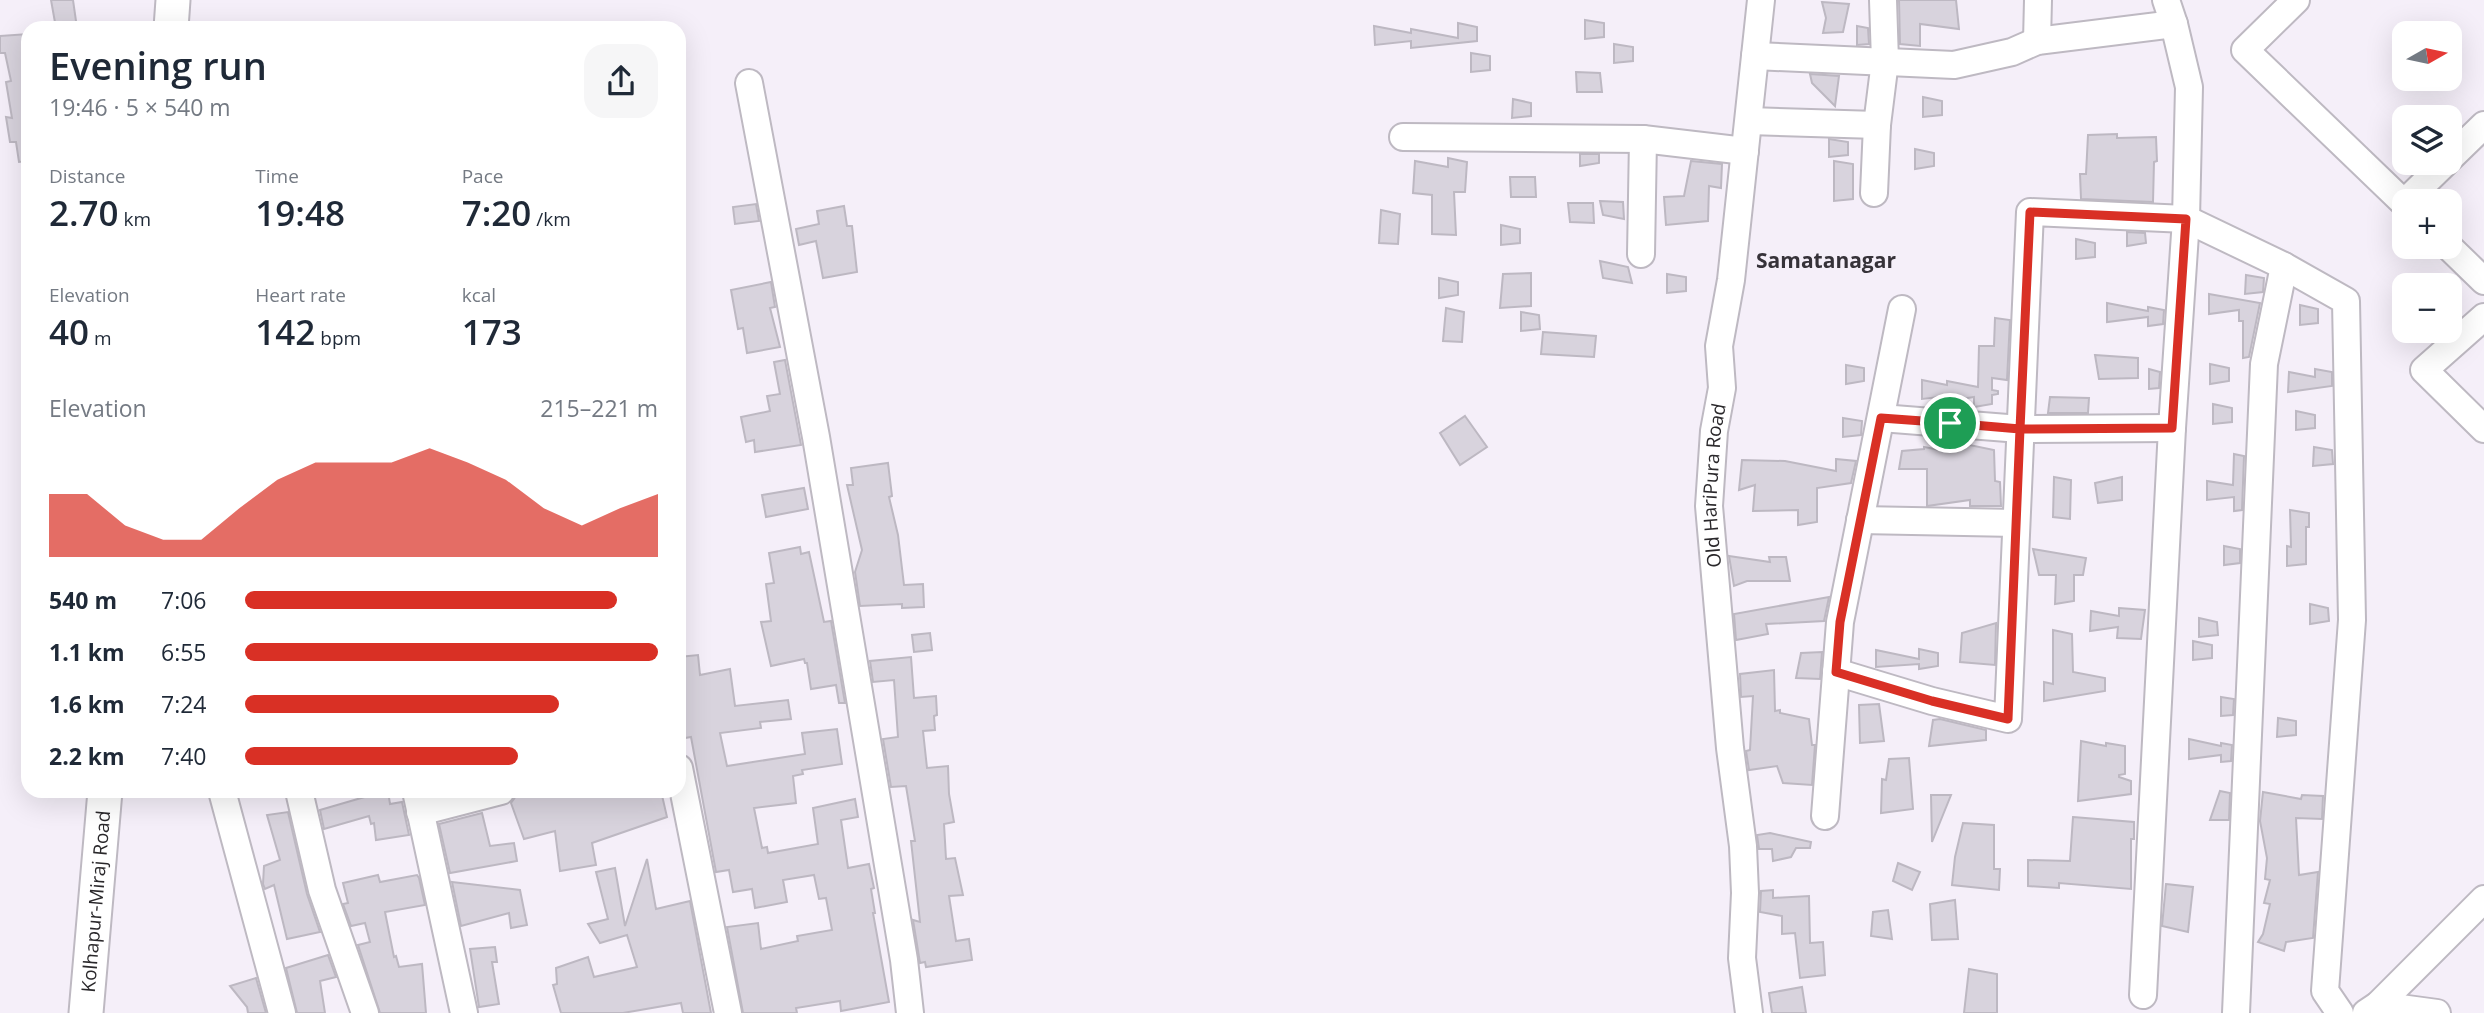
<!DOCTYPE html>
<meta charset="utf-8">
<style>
body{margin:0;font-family:"Open Sans",sans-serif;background:#f6f6f7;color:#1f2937;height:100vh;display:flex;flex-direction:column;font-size:26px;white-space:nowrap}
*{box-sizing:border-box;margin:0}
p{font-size:23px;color:#747a83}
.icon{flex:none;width:38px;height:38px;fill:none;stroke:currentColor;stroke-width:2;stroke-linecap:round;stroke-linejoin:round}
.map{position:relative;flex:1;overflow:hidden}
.sheet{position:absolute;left:21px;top:21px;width:665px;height:777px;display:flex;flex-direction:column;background:#fff;border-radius:21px;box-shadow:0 7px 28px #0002}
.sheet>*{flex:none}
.needle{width:46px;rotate:81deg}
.fabs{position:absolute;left:2392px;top:21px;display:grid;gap:14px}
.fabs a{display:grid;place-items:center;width:70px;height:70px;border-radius:14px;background:#fff;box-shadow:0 7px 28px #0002;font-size:35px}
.pin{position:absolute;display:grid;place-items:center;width:60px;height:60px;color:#fff;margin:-30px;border:4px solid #fff;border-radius:50%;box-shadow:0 2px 7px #0007}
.round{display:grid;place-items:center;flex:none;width:74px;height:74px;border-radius:21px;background:#f6f6f7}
.headline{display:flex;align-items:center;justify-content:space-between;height:119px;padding:0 28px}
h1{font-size:38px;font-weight:600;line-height:52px}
.metrics{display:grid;grid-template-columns:repeat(3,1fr);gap:10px;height:119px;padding:7px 28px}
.metrics div{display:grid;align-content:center}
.metrics b{font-size:35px;font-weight:600}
.metrics small{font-size:19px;font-weight:400}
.metrics p{font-size:19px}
.chart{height:196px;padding:14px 28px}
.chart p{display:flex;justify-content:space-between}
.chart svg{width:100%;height:126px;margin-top:7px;fill:#d93025;opacity:.7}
ul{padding:0 28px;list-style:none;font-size:23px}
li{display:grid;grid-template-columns:112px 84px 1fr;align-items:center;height:52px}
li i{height:18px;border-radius:9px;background:#d93025}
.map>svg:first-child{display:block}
.building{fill:#d8d3dd;stroke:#bdb8c2;stroke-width:2}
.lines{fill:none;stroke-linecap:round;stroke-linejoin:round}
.minor-casing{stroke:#beb9c2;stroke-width:30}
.major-casing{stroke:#beb9c2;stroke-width:37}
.minor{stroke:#fff;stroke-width:26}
.major{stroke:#fff;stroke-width:33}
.route-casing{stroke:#fff;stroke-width:14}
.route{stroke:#d93025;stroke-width:9}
.labels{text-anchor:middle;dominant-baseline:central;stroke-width:7;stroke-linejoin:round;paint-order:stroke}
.street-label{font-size:19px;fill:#2a282b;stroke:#f5eff9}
.neighbourhood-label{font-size:21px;font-weight:bold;fill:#363239;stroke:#f5eff9}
</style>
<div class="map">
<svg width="2484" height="1013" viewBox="0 0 2484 1013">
<rect width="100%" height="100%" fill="#f5eff9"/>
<g class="building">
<path d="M51 0H73L77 28H56Z"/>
<path d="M1899 0H1956L1959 29 1920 24V46L1900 44Z"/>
<path d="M1822 2 1849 4 1843 32 1823 33 1826 18Z"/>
<path d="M1585 20 1604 23V37L1585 39Z"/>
<path d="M1458 23 1477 27V41L1411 48V41L1375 45 1374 26 1411 33V29L1458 38Z"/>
<path d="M1857 26 1868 28 1869 44 1857 45Z"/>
<path d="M28 34V161L19 162 16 142H10L6 117 12 118 6 82 11 81 5 53H0V36Z"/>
<path d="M1614 44 1633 47V61L1614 63Z"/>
<path d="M1471 53 1490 56V70L1471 72Z"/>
<path d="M1576 72 1600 73 1602 92H1577Z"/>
<path d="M1810 74 1839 76 1835 106 1812 83Z"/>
<path d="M1923 97 1942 101V115L1923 117Z"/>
<path d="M1513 99 1531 103V116L1512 118Z"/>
<path d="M2117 134V138L2156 137 2157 161 2154 162 2153 202 2081 199 2080 174H2086L2088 135Z"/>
<path d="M1829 139 1848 142V155L1829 157Z"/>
<path d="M1915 149 1934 153V166L1915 169Z"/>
<path d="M1580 154H1599V163L1580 166Z"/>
<path d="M1448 158 1467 162 1465 192H1454L1456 235 1432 234V195L1413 193 1415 161 1448 167Z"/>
<path d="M1691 161 1722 164 1721 188 1709 186 1708 221 1666 225 1664 197 1684 196Z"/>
<path d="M1834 161 1853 164V199L1834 201Z"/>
<path d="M1510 177H1535L1536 197H1511Z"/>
<path d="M1600 201 1623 202 1624 219 1603 215Z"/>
<path d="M1568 203H1593L1594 223 1570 222Z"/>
<path d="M756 204 759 221 735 224 733 207Z"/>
<path d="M844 206 847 226H852L857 272 823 278 816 241 799 245 796 229 819 224 817 211Z"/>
<path d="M1381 210 1400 214 1398 244 1379 243Z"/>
<path d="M1501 225 1520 229V243L1501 245Z"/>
<path d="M2127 232 2145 233 2146 243 2127 246Z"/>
<path d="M2076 239 2095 243V257L2076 259Z"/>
<path d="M1600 261 1628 267 1632 283 1603 278Z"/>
<path d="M1531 273V306L1500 308 1503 274Z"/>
<path d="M1667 274 1686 277V291L1667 293Z"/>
<path d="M2246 275 2264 278 2263 292 2245 294Z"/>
<path d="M1439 278 1458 282V295L1439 298Z"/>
<path d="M771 282 775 307 770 308 780 347 747 353 743 328 738 329 731 290Z"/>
<path d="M2209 294 2260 303 2249 357 2243 358V321H2239V310L2209 314Z"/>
<path d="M2107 303 2148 311V307L2164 310 2163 324 2148 326V317L2107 322Z"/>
<path d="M2300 305 2318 309V323L2300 325Z"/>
<path d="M1446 308 1464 312 1462 342 1443 341Z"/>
<path d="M1521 312 1539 315 1540 329 1521 331Z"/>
<path d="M1995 318 2010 320 2007 380 1992 378V390L1998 391V394L1992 395V404L1974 407V397L1948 401V396L1922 399V380L1947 385V381L1978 387 1979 346H1994Z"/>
<path d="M1543 332 1596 336 1594 357 1541 354Z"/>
<path d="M2095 355 2138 358V378L2099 379Z"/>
<path d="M785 360 801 445 755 452 754 440 746 442 741 417 770 411 767 396 780 394 774 362Z"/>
<path d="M2210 364 2229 368V381L2210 384Z"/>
<path d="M1846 365 1864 368V381L1846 384Z"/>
<path d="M2149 369 2160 372 2159 388 2149 389Z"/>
<path d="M2315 369 2332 372V386L2288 392 2289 372 2315 377Z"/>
<path d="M2050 397 2089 398 2088 413H2048Z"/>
<path d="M2213 404 2232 408V422L2213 424Z"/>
<path d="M2296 411 2315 415V428L2296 430Z"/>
<path d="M1465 416 1487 447 1460 465 1440 433Z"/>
<path d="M1843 418 1862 421 1861 435 1843 437Z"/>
<path d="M1950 441 1994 450 1995 481 2000 482 2001 506H1970V500L1927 506V469H1899L1902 451 1924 449V447L1950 452Z"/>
<path d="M2314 447 2332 450 2333 464 2313 466Z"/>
<path d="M2234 454 2244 456 2242 510 2234 511V497L2207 500V481L2233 485Z"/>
<path d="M1836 459 1856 461 1851 483 1817 488V522L1798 525V510L1753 511 1755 485 1739 490 1742 460 1785 461 1836 471Z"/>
<path d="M888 463 892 496 889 497 898 535 904 585 923 584 924 607 902 608V604L860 606 855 572 862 550 847 485H853L851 468Z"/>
<path d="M2054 477 2071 480 2070 519 2053 517Z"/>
<path d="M2122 477V500L2098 503 2095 483Z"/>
<path d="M804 488 808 509 766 517 762 495Z"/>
<path d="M2290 510 2309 513V527H2306V564L2287 566V546L2291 547Z"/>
<path d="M2224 546 2240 549V563L2224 565Z"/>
<path d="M800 547 801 554 809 552 824 622 831 621 845 703H839L836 685 811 689 807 663H805L804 659 771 666 761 622 771 621 766 584 774 583 769 553Z"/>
<path d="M2033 549 2086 558 2083 575H2074V601L2055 604 2056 575H2039Z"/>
<path d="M1729 556 1770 562 1769 557H1786L1790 581H1747L1734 586Z"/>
<path d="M1829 597 1824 621 1766 624 1768 634 1736 640 1734 614Z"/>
<path d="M2310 604 2328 608 2329 621 2310 624Z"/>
<path d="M2119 608 2145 610 2141 639 2117 638 2118 627 2090 631 2091 611 2119 616Z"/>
<path d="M2199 618 2217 622 2218 635 2199 637Z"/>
<path d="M1996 623 1995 665 1960 662 1962 633Z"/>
<path d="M2053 630 2072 634 2073 672 2105 678V691L2044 701V682L2053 684Z"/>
<path d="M930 633 932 650 914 652 912 635Z"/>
<path d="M2193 641 2212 645V658L2193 660Z"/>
<path d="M1919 649 1938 653V666L1919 669V664L1876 667V650L1919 659Z"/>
<path d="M1822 652 1820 679 1796 678 1801 653Z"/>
<path d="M698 655 700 675 730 669 735 706 788 700 791 719 760 722 761 728 720 733 727 766 805 754 802 733 837 729 842 764 802 770 803 774 793 776 796 803 754 808 762 848 767 847 768 853 818 844 813 808 855 799 858 817 841 820 848 868 869 864 874 888 871 889 875 913H873L889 1002 841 1011 840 1001 796 1008 797 1013H743L727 927 758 923 761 949 798 941 797 936 832 930 826 898 819 899 814 875 783 880 787 902 755 908 752 889 733 892 729 870 716 872 691 737 685 738 679 690V657Z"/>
<path d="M911 657 914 698 936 696 937 715 934 716 935 730 923 731 927 768 948 766 949 794 954 822 944 824 946 859 955 858 963 895 949 896 956 941 969 939 972 960 926 967 925 962 920 963 913 920 920 922 911 841H915L906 786 891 787 883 739 898 737 894 680 873 682 870 661Z"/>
<path d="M1774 670 1775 711 1780 710V713L1809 719 1812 745H1815L1812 785 1783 783 1777 766 1749 770 1746 751 1750 750 1753 696 1741 697 1740 674Z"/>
<path d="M2221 697 2234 699 2233 715 2221 716Z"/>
<path d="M1879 704 1884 741 1860 743 1859 705Z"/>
<path d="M2278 718 2296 721V735L2277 737Z"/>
<path d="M1940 719 1986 730V740L1929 746 1933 720Z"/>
<path d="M2189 739 2221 746V743L2232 745 2231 761 2221 762V755L2189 759Z"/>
<path d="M2081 741 2106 746V743L2125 746V774L2119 775V777L2131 781V794L2078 801Z"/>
<path d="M1909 758 1913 809 1881 813 1882 779 1886 780 1889 759Z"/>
<path d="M367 791H388L390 804 402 802 409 835 376 840 374 823 371 824 369 816 324 829 320 810 368 796Z"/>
<path d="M527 791H661L667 817 592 843 596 865 560 871 555 831 524 839 511 803 516 796Z"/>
<path d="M2220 791 2230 793 2229 820H2210Z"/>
<path d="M2263 792 2301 799 2302 795 2323 796 2322 819 2296 818 2299 875 2318 872 2313 938 2286 942 2284 951 2258 942 2263 934 2270 904 2264 903 2270 880 2265 879 2267 858 2260 821Z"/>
<path d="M1931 795H1951L1932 842Z"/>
<path d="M288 812 307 894 320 932 287 939 274 885 265 889 263 884 264 866 280 860 267 815Z"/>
<path d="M482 813 490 846 514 843 517 861 450 873 439 824Z"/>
<path d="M2073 817 2134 822V839H2131V889L2059 883V888L2028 886V860L2070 861Z"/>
<path d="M1963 823 1994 825V869H2000L1999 890 1952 885 1955 857Z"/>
<path d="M1770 833 1811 842 1810 848H1796L1791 857 1773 861 1772 849H1759L1757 835Z"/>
<path d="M647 859 656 909 690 901 711 1013H683L681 1003 623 1013H561L553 985 557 984 556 968 588 957 594 977 637 967 627 935 600 943 588 924 608 919 596 872 615 868 625 926Z"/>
<path d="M1898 863 1920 872 1912 890 1893 881Z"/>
<path d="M378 875 380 882 417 875 419 878 425 905 385 912 394 957 396 956 399 967 422 964 426 1013H380L358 945 370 942 365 923 351 926 343 904 348 903 343 883Z"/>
<path d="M452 882 520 890 527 925 511 928 509 913 461 926Z"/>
<path d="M2166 884 2193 887 2188 932 2162 926Z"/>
<path d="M1773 890V898L1809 896 1810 943 1823 942 1825 975 1800 978 1795 933 1782 934V916L1760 912 1761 891Z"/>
<path d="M1955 900 1958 939 1932 940 1930 904Z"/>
<path d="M1888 910 1892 939 1871 936 1873 912Z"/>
<path d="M495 947 497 962H492L499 1004 479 1007 470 949Z"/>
<path d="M328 955 336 977 320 981 325 1013H297L286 968Z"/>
<path d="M1969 969 1997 974V1013H1964Z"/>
<path d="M256 978 266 1013H248L247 1007 230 986Z"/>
<path d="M1802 987 1806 1013H1772L1769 993Z"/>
</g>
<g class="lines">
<g class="minor-casing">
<g id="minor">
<path d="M2296 0 2245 50 2404 203"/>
<path d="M2037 41 2038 0"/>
<path d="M1755 56 1954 65 2012 52 2037 41 2174 24"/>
<path d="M749 83 816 437 904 960 910 1013"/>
<path d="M1749 121 1877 125"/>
<path d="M1403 137 1643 139 1745 151"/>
<path d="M2450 158 2484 125"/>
<path d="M1874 193 1877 125 1885 61 1883 0"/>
<path d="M2406 201 2445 163"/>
<path d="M2449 247 2484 281"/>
<path d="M1641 254 1643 139"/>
<path d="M2484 317 2424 370 2484 429"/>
<path d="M1881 418 2020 429 2172 428"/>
<path d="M1860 520 2016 523"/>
<path d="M1836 672 1932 701 2008 719 2030 212 2186 219 2284 266 2346 301 2352 620 2325 991 2340 1013"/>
<path d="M679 768 728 1013"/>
<path d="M222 791 282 1013"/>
<path d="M299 791 322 890 365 1013"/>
<path d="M416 791 464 1013"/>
<path d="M420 812 501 791"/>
<path d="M1825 816 1840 622 1902 309"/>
<path d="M2143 995 2172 428 2186 219 2189 87 2174 24 2166 0"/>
<path d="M2378 1005 2437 1013"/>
<path id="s1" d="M1749 1013 1742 958 1745 893 1743 846 1730 748 1709 506 1714 431 1722 388 1719 346 1731 280 1761 0"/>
<path d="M2236 1013 2264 364 2284 266"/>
<path d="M2366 1013 2378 1005 2484 899"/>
</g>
</g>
<g class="major-casing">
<g id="major">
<path d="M171 28 173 0"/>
<path id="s2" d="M86 1013 105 791"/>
</g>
</g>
<use href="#minor" class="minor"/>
<use href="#major" class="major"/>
</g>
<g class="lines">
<g class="route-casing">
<path id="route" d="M1950 423 1881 418 1840 622 1836 672 1932 701 2008 719 2020 429 2172 428 2186 219 2030 212 2020 429 1950 423"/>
</g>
<use href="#route" class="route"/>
</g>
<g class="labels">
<g class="street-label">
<text stroke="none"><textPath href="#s1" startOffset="530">Old HariPura Road</textPath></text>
<text stroke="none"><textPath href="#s2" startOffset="112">Kolhapur-Miraj Road</textPath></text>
</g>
<g class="neighbourhood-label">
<text x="1826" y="260">Samatanagar</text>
</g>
</g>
</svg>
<div class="fabs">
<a><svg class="needle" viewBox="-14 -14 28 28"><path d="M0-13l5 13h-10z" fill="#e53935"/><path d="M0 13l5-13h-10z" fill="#747a83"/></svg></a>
<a><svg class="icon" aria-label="layers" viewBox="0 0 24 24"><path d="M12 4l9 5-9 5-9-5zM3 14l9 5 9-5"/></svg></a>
<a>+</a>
<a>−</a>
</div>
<div class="pin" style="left:1950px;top:423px;background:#1e9e55"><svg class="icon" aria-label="arrive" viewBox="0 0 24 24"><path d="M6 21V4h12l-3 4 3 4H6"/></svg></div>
<section class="sheet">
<div class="headline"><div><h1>Evening run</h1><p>19:46 · 5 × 540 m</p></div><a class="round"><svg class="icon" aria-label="share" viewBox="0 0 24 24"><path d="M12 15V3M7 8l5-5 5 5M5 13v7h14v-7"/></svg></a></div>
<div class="metrics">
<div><p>Distance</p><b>2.70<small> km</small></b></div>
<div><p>Time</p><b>19:48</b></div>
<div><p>Pace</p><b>7:20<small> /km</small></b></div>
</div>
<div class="metrics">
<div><p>Elevation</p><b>40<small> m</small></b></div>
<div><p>Heart rate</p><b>142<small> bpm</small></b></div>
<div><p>kcal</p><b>173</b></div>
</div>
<div class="chart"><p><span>Elevation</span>215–221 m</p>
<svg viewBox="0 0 160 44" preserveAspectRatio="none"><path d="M0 44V22L10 22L20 33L30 38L40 38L50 27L60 17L70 11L80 11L90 11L100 6L110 11L120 17L130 27L140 33L150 27L160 22V44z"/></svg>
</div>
<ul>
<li><b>540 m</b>7:06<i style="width:90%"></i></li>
<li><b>1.1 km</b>6:55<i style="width:100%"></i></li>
<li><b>1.6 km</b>7:24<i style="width:76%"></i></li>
<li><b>2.2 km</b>7:40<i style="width:66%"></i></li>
</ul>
</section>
</div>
